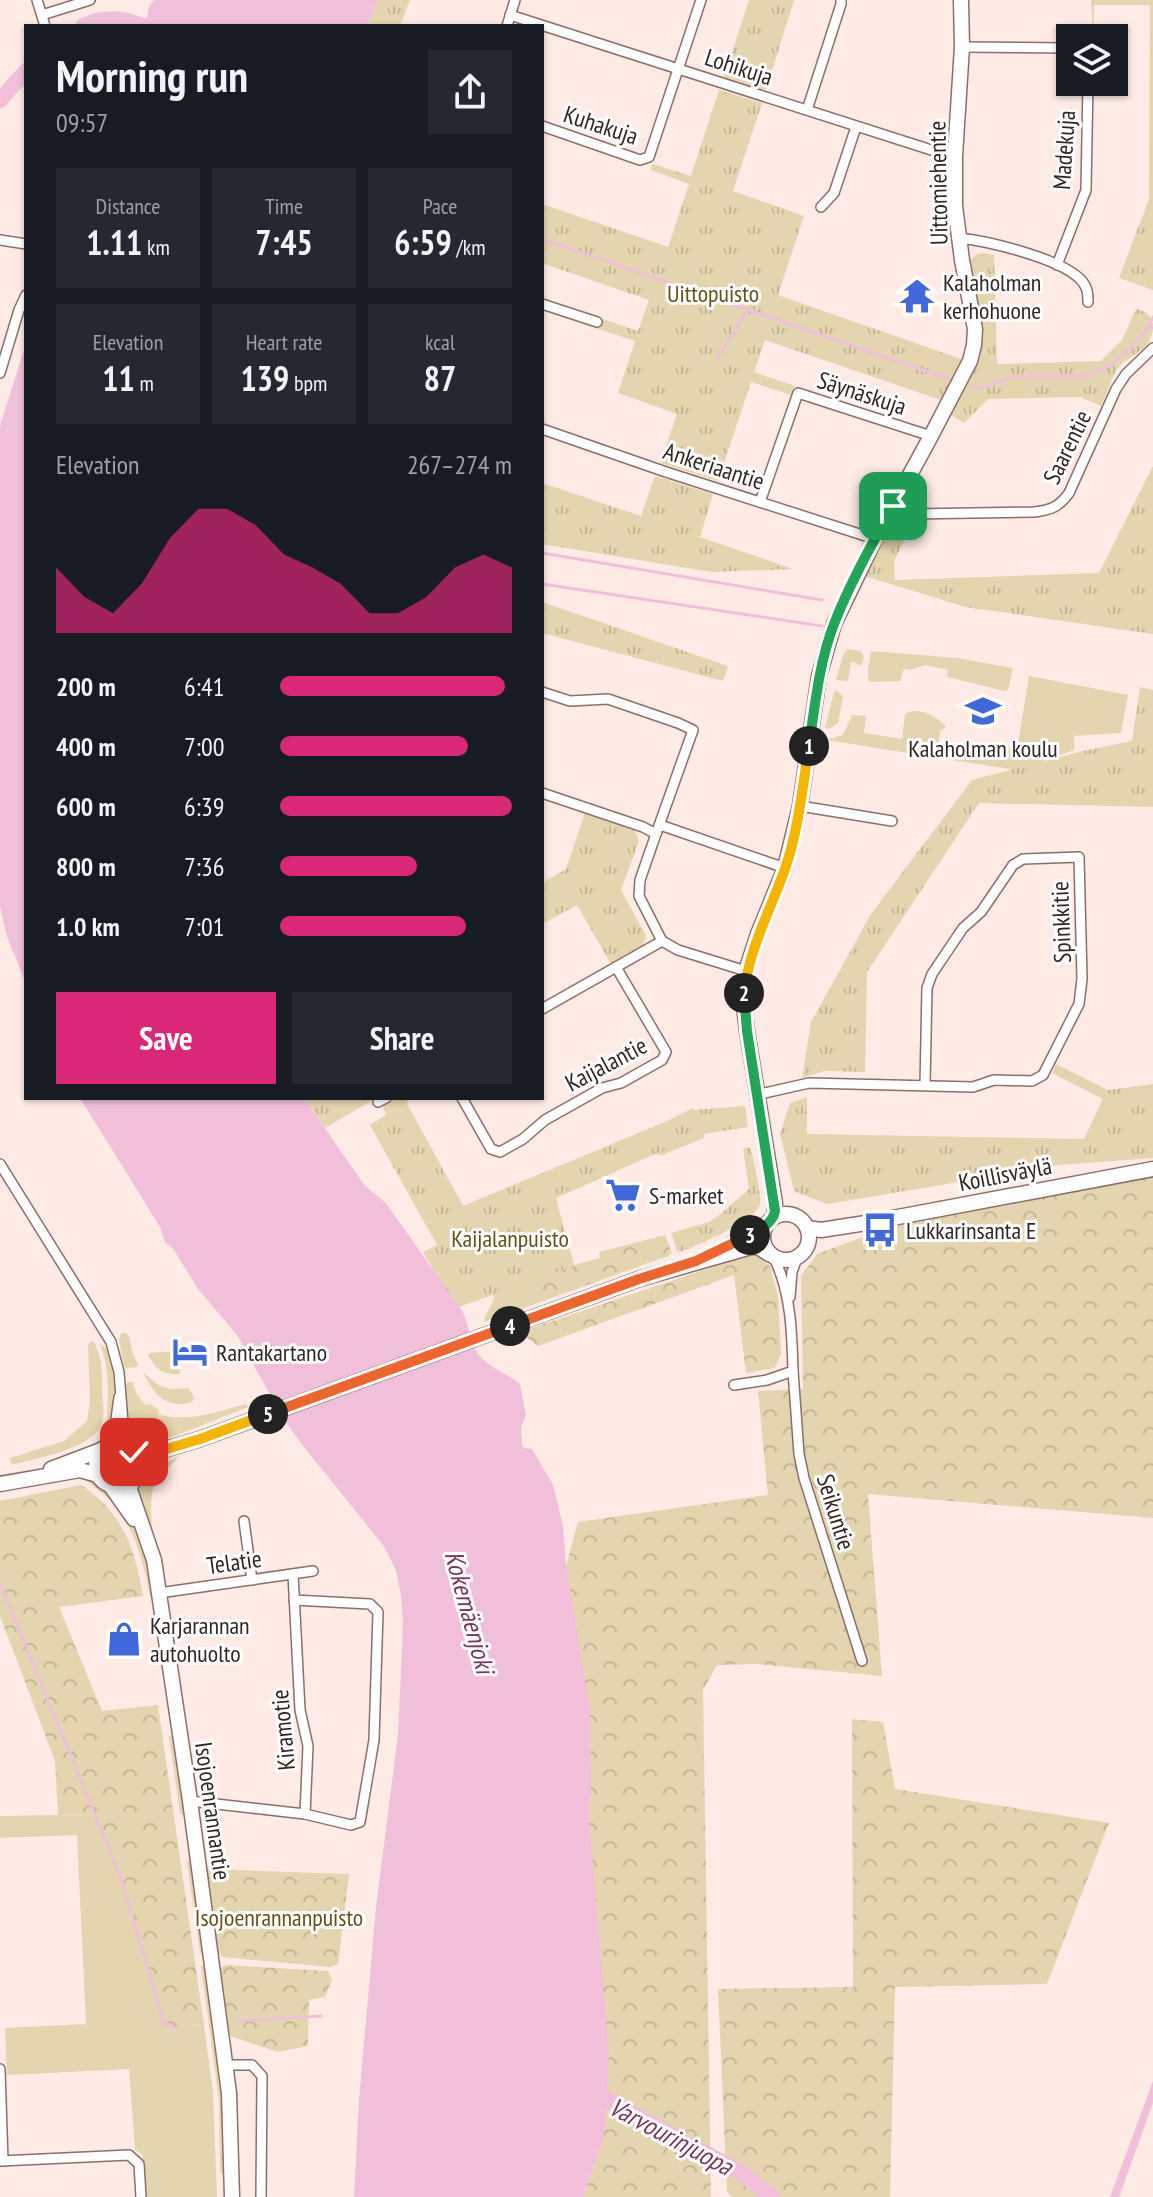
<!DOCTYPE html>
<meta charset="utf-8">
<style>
body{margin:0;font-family:"PT Sans Narrow",sans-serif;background:#242831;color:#f1f3f6;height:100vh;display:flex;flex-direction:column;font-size:30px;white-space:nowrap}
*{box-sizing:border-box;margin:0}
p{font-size:26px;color:#9ea1a6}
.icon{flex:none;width:44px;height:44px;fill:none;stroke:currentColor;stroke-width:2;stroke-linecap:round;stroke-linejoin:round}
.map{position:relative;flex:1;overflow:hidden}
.sheet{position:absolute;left:24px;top:24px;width:520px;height:1076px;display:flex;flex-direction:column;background:#171b24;border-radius:0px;box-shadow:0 2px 6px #0004}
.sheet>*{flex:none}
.buttons{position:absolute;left:1056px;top:24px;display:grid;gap:16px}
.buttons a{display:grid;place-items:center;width:72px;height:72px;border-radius:0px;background:#171b24;box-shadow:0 2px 6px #0004;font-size:40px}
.pin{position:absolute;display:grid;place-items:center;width:68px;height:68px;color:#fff;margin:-34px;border-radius:16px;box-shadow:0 4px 12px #0006}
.km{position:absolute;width:40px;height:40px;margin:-20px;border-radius:50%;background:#222;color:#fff;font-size:22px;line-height:40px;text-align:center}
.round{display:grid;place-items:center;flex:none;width:84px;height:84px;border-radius:0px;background:#242831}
.head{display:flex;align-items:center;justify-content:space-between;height:136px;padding:0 32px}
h1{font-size:44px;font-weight:800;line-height:60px}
.figures{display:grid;grid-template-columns:repeat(3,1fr);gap:12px;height:136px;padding:8px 32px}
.figures div{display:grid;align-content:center;border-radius:0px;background:#242831;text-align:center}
.figures b{font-size:34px;font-weight:800}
.figures small{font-size:22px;font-weight:400}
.figures p{font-size:22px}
.chart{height:224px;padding:16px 32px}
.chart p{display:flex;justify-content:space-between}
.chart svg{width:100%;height:144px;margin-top:8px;fill:#db2777;opacity:.7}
.primary-button{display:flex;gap:16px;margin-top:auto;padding:16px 32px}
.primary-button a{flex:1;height:92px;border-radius:0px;background:#db2777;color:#fff;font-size:32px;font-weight:800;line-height:92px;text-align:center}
.primary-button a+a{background:#242831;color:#f1f3f6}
ul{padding:0 32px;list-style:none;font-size:26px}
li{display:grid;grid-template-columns:128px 96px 1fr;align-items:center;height:60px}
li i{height:20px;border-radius:10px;background:#db2777}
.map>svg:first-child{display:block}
.grass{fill:#e4d5ae}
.forest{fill:url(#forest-crowns)}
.park{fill:url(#park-tufts)}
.water{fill:#f2bfdb}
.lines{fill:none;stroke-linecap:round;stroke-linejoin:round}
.stream{stroke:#f2bfdb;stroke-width:3}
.river{stroke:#f2bfdb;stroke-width:16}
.street-casing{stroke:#8b6f66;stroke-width:12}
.secondary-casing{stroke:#8b6f66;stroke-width:17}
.street{stroke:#fff;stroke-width:9}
.secondary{stroke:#fff;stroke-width:14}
.split-1-casing{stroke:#fff;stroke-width:16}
.split-2-casing{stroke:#fff;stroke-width:16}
.split-3-casing{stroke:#fff;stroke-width:16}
.split-4-casing{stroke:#fff;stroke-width:16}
.split-5-casing{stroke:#fff;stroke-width:16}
.split-6-casing{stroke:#fff;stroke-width:16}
.split-1{stroke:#22a559;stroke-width:10}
.split-2{stroke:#f5b400;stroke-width:10}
.split-3{stroke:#22a559;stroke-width:10}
.split-4{stroke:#f0652b;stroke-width:10}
.split-5{stroke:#f0652b;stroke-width:10}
.split-6{stroke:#f5b400;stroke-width:10}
.labels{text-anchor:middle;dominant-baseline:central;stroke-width:6;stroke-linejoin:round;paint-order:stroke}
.street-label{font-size:24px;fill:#302521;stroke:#fff}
.poi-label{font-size:24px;fill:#302521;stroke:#fff;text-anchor:start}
.park-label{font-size:24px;fill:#635017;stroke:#fff}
.water-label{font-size:26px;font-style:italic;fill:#75385d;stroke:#fff}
</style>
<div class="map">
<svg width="1153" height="2197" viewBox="0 0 1153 2197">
<defs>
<pattern id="forest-crowns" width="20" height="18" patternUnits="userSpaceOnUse" patternTransform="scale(2)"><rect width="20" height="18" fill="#e4d5ae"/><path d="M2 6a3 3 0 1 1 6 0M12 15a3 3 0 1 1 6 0" fill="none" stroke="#c4b795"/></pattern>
<pattern id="park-tufts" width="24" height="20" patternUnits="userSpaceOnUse" patternTransform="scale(2)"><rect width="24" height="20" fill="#e4d5ae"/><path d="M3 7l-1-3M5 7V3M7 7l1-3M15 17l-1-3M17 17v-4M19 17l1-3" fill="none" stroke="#c4b795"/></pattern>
</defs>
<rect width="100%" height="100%" fill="#feebe5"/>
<g class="grass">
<path d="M847 649 861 651 864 658 862 664 859 666 856 663 851 662 848 681 836 680 843 655Z"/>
<path d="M871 651 957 658 1013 668 1008 690 1004 691 947 677 948 670 925 665 911 670 904 669 900 681 869 682 868 671Z"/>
<path d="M1029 676 1128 695 1121 733 1074 736V750L1012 772 1009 769 826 740 843 735 852 715 866 716 864 733 902 739 905 714C919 706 937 716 946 727L940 731 939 742 942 746 1003 754 1004 750 1018 743Z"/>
<path d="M837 691 843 696 838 723 829 729 825 728 834 692Z"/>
<path d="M388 1098H412L406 1102 463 1206 652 1128 543 1183 538 1285 542 1294 554 1291 568 1292 484 1322C485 1311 493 1307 494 1297L388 1119 381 1102Z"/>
<path d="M121 1333H127C132 1343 131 1354 138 1364L137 1367 127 1368 124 1366 119 1340Z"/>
<path d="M91 1341 94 1342C103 1361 102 1371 102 1391 103 1401 105 1414 102 1423 94 1449 36 1458 12 1465L10 1458 64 1441 87 1421 90 1402 88 1345Z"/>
<path d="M100 1344C121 1354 114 1405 112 1425L107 1421C108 1394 110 1369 100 1344Z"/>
<path d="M178 1351 180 1374C162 1375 158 1370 148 1356L149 1353Z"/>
<path d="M143 1372C159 1387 164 1391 188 1388L194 1397 192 1402C165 1410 153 1393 143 1372Z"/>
<path d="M128 1382H133L136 1393 145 1405 149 1404 158 1409 159 1415C192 1422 215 1412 246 1404L248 1407 177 1435 160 1439 127 1425 125 1386Z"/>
<circle cx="116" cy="1465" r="11"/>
<path d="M179 1456C173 1464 167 1469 160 1475 147 1490 152 1517 152 1535 147 1524 138 1511 135 1499 129 1475 163 1465 179 1456Z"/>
<path d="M83 1474C115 1487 138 1527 147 1559 151 1571 151 1585 153 1597H150C143 1562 135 1525 109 1499 102 1492 92 1486 84 1479Z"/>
<path d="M169 1736H172L179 1759 186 1814 182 1815 180 1813Z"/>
<path d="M58 1815 95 1816 121 1878 174 2027 204 2025 213 2092 217 2197H145L143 2155 135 2150 129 2069 7 2075 5 2028 86 2024 77 1835 0 1838V1816Z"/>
<path d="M192 1857 204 1954 202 1955 200 1952 187 1862Z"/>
<path d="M206 1963 225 2103 224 2175 220 2172 219 2101 201 1966Z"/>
</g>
<g class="forest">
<path d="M693 1108 705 1124 704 1138 662 1155 655 1154 556 1198 574 1265 600 1258 599 1252 665 1235 672 1253 668 1256 568 1292 554 1291 542 1294 536 1292 537 1285H530L531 1278 543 1183Z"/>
<path d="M1153 1177V1518L868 1494 882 1676 756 1664 717 1665 703 1690 711 2197H583L602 2143 588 1806 591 1796 566 1566 578 1522 768 1495 758 1391 803 1389 801 1276 817 1254 900 1223Z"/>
<path d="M754 1253 770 1266 778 1296 781 1354 775 1368 746 1373 734 1275 538 1346 520 1332Z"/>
<path d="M81 1485C123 1512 135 1549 143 1596L59 1607 102 1711 158 1705 204 2025 174 2027 164 2023 121 1878 95 1816 58 1815 55 1761 0 1616V1501Z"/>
<path d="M852 1719 883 1722 895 1789 1109 1823 1047 1984 895 1987 890 2197H732L727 2192 718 1989 853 1987Z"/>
<path d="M206 1869 349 1874 338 1964 330 1967 222 1957 216 1950Z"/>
<path d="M226 1965 328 1971 332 1980 325 1997 309 2000 308 2046 278 2052 230 2036 220 1968Z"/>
</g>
<g class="park">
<path d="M377 0H410L400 26H368Z"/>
<path d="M749 0H794L766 90 724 77Z"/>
<path d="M1091 0H1153V290L1119 278 1149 199 1150 5H1094L1093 38Z"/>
<path d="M719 90 762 103 733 191 804 216 778 295 961 359 941 400 765 340 754 372 795 386 791 395 751 382 718 481 660 463 677 414 618 393 635 341 595 328 600 318 638 331 649 300 542 263V204L668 247 689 184 651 170 652 164 691 176Z"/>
<path d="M985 253 994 255 997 364 1101 361 1122 340 1136 309C1145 311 1152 315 1153 325 1153 350 1134 352 1120 366 1111 376 1107 394 1101 406L1080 397 988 399 964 423 949 414 976 356 969 262 977 254Z"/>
<path d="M1153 466V634L966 607 864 576 886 534 906 521 913 522 894 561 895 580 1099 573Z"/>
<path d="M655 476 713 494 700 537 793 569 712 572 542 544V483L641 516Z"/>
<path d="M542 602 728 666 723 681 542 633Z"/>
<path d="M1140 687 1153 690V807L979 803 867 972 865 1072 824 1071 802 1078 811 1022 871 914 972 780 1083 751 1132 741Z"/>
<path d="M585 813 635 831 639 841 621 890 646 936 643 945 611 964 577 905 542 924V883L566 869Z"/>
<path d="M1056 1064 1108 1090 1153 1084V1158L1059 1165 827 1204 794 1191 780 1134 790 1103 807 1097V1134L1084 1139 1103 1099 1052 1073Z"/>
<path d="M304 1098H376L325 1128Z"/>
<path d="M405 1102 463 1206 694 1110 745 1106 748 1127 703 1134 554 1196 574 1266 459 1307 445 1289 423 1252 437 1245 370 1125Z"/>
<path d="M748 1147 751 1149C753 1160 762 1196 760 1204 755 1222 697 1245 680 1252L677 1250 671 1233 709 1222 722 1213 749 1189 743 1149Z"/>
</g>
<g class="water">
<path d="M154 0H377L368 26H145L149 7Z"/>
<path d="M26 343V983L7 937 0 907V426Z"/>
<path d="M80 1098H304L365 1186 385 1202 463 1312C468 1324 470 1337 475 1349 482 1365 507 1373 520 1384L526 1415 521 1427 522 1445 524 1448 532 1449 553 1485 563 1526 566 1566 590 1710 591 1796 588 1806 609 2057 604 2137 583 2197H354L359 2100 376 1907 398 1735 403 1625 401 1596 396 1570 383 1545 300 1442 283 1418 237 1335 198 1289 174 1250 165 1242 160 1227Z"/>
<path d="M1153 2081V2103L1119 2197H1110Z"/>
</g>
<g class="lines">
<g class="stream">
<path d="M542 239 952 380"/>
<path d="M1149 326 1153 317"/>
<path d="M716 360 747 311"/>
<path d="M973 386 981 388 1013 377 1086 376 1107 367 1130 349 1149 326 1153 328"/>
<path d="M542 553 822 600"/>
<path d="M542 584 822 626"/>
<path d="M0 1583 121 1878 164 2023 174 2027"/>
<path d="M237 2021 321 2016"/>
</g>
<g class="river">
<path d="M83 26C105 16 122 18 144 26"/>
<path d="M0 100 26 71"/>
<path d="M585 2098 606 2099 740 2172 772 2197"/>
</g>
<g class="street-casing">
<g id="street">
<path d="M37 0 45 26"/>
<path d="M42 15 90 0"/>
<path d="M510 15 947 155 955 156"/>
<path d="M507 26 515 0"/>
<path d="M962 47 1070 48"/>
<path d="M807 110 841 4V0"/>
<path d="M542 126 640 160 649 157 701 0"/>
<path d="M821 207 834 193 856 127"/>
<path d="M959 238C988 241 1059 258 1080 279 1087 286 1088 292 1088 302"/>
<path d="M0 240 26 244"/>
<path d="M1057 265 1086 190 1088 82"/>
<path d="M542 304 597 322"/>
<path d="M0 373 19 310 26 295"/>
<path d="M542 429 666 472 875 539"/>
<path d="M760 502 798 393 931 436"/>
<path d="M893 506 911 514 1034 512C1051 510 1059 507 1069 493L1116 389 1126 374 1153 348"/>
<path d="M542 692 570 701 608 699 678 723 693 730 656 834"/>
<path d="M542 793 643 827 656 834 640 880 639 896 662 941 678 950 746 971"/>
<path d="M800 806 892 821"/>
<path d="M660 825 785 868"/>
<path d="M542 1009 662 941"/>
<path d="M756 1095 809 1083 973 1087 994 1080 1032 1081 1043 1075 1079 1004 1082 979 1079 857 1023 859 1013 865 981 912 963 928 932 974 927 988 925 1085"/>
<path d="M462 1098 491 1149 500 1152 523 1139 545 1120 602 1088 621 1083 662 1060 666 1052 616 967"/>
<path d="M378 1102 386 1098"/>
<path d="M0 1164 111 1342 119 1372 124 1435 131 1448"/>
<path d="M790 1297 792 1272 797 1258"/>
<path d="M793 1371 799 1454 804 1478 862 1661"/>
<path d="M734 1385 767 1380 793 1371C792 1333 791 1292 774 1258"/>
<path d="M106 1446 114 1434 119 1397"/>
<path d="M244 1521 252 1580"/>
<path d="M293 1574 300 1710 308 1746 305 1814"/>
<path d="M159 1593 313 1571"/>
<path d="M190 1801 305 1814 351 1825 360 1822 374 1740 378 1612 370 1604 294 1600"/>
<path d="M226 2065H252L262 2076 261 2197"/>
<path d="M0 2069 3 2161"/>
<path d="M0 2161 129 2155 139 2164 141 2197"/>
</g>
</g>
<g class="secondary-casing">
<g id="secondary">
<circle cx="786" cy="1237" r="23"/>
<path d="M774 1217 775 1203 747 1031 743 997 746 971 758 934 785 868 800 806 819 676 834 624 875 539 931 436 970 361 974 345 975 329 962 260 955 206V156L962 47 961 0"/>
<path d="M807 1228 821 1230 866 1223 1153 1169"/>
<path d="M725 1248 766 1225"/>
<path d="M134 1452 142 1454H150L200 1439 639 1279 751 1247H758L769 1254"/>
<path d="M51 1469 101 1450"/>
<path d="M134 1478C111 1498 85 1476 101 1450 115 1439 139 1443 138 1466 137 1475 131 1481 130 1490L154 1560 190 1801 229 2093 232 2197"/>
<path d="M0 1484 80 1470 98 1475"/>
<path d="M110 1485 134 1519"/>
</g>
</g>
<use href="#street" class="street"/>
<use href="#secondary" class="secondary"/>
</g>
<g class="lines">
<g class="split-1-casing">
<path id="split-1" d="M809 746C815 705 819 663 834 624 850 583 872 544 893 506"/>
</g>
<g class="split-2-casing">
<path id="split-2" d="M744 993C749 949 770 911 785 869 798 832 803 785 809 746"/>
</g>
<g class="split-3-casing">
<path id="split-3" d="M744 993 747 1031 775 1211C773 1223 760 1230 750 1235"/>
</g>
<g class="split-4-casing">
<path id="split-4" d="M510 1326 639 1279 696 1261 750 1235"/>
</g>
<g class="split-5-casing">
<path id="split-5" d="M268 1414 510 1326"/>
</g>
<g class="split-6-casing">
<path id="split-6" d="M134 1452 142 1454H150L200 1439 268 1414"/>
</g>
<use href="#split-1" class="split-1"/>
<use href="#split-2" class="split-2"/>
<use href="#split-3" class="split-3"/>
<use href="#split-4" class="split-4"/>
<use href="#split-5" class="split-5"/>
<use href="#split-6" class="split-6"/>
</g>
<defs>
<g id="temple-bare" transform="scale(2.76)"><path d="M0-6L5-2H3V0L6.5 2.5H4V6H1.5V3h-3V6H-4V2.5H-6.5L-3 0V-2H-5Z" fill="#4068da" stroke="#fff" stroke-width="2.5" paint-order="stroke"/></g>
<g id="school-bare" transform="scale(2.76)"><path d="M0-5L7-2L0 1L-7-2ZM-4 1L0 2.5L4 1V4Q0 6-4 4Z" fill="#4068da" stroke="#fff" stroke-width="2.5" paint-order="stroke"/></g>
<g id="supermarket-bare" transform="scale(2.76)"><path d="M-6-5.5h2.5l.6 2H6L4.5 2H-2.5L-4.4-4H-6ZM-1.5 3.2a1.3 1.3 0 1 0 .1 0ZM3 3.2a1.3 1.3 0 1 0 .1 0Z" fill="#4068da" stroke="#fff" stroke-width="2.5" paint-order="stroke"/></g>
<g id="bus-bare" transform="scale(2.76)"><path d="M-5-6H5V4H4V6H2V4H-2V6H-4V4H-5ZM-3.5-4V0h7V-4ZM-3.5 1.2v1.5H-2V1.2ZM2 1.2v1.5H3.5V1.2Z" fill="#4068da" stroke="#fff" stroke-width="2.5" paint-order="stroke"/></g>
<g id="hotel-bare" transform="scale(2.76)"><path d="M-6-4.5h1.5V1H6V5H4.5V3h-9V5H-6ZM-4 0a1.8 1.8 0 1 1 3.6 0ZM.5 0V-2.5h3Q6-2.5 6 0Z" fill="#4068da" stroke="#fff" stroke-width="2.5" paint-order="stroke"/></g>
<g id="shop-bare" transform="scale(2.76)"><path d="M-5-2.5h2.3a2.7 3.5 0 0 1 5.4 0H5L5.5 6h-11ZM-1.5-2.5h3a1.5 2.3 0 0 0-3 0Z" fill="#4068da" stroke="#fff" stroke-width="2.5" paint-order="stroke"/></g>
</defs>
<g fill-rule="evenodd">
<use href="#temple-bare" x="917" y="296"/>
<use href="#school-bare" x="983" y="711"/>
<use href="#supermarket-bare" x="623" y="1195"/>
<use href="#bus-bare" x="880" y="1230"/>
<use href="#hotel-bare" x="190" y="1352"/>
<use href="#shop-bare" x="124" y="1639"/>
</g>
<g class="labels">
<g class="street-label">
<text transform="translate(739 67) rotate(18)">Lohikuja</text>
<text transform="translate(601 125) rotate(18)">Kuhakuja</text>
<text transform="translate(1064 150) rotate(-86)">Madekuja</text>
<text transform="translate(938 183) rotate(-91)">Uittomiehentie</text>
<text transform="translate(862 393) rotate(18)">Säynäskuja</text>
<text transform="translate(1067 447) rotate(-64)">Saarentie</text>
<text transform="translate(714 466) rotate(18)">Ankeriaantie</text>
<text transform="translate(1061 922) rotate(-92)">Spinkkitie</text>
<text transform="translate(606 1064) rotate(-28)">Kaijalantie</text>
<text transform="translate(1005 1174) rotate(-11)">Koillisväylä</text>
<text transform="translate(836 1512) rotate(73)">Seikuntie</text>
<text transform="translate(234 1562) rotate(-8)">Telatie</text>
<text transform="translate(283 1730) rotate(-95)">Kiramotie</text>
<text transform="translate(213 1811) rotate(82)">Isojoenrannantie</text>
</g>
<g class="poi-label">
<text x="943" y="282">Kalaholman<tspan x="943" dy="28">kerhohuone</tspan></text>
<text x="983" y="748" text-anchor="middle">Kalaholman koulu</text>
<text x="649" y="1195">S-market</text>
<text x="906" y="1230">Lukkarinsanta E</text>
<text x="216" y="1352">Rantakartano</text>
<text x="150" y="1625">Karjarannan<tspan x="150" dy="28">autohuolto</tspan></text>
</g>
<g class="park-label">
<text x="713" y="293">Uittopuisto</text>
<text x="510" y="1238">Kaijalanpuisto</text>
<text x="279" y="1917">Isojoenrannanpuisto</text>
</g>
<g class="water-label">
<text transform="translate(470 1612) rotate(75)">Kokemäenjoki</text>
<text transform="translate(671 2136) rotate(28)">Varvourinjuopa</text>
</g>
</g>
</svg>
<div class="buttons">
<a><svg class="icon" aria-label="layers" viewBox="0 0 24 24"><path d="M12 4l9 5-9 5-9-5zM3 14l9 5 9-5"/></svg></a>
</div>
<div class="pin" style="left:893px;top:506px;background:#1e9e55"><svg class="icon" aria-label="arrive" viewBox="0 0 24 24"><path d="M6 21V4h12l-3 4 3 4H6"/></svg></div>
<div class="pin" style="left:134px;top:1452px;background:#d93025"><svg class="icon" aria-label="check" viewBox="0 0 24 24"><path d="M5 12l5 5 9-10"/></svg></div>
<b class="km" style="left:809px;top:746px">1</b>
<b class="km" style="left:744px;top:993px">2</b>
<b class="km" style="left:750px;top:1235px">3</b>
<b class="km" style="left:510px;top:1326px">4</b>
<b class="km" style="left:268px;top:1414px">5</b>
<section class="sheet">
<div class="head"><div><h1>Morning run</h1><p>09:57</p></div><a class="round"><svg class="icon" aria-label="share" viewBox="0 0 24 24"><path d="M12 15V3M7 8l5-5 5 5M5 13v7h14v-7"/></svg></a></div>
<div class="figures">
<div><p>Distance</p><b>1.11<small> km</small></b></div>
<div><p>Time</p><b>7:45</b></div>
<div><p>Pace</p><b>6:59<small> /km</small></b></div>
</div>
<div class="figures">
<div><p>Elevation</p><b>11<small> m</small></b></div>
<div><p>Heart rate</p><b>139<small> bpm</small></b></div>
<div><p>kcal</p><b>87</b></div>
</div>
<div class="chart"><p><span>Elevation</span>267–274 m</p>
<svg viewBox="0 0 160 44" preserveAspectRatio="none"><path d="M0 44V24L10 33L20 38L30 29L40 15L50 6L60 6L70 11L80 20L90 24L100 29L110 38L120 38L130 33L140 24L150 20L160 24V44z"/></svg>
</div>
<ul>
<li><b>200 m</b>6:41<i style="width:97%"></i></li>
<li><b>400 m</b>7:00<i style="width:81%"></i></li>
<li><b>600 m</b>6:39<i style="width:100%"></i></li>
<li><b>800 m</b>7:36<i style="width:59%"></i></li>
<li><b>1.0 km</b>7:01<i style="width:80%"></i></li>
</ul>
<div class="primary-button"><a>Save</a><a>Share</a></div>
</section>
</div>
